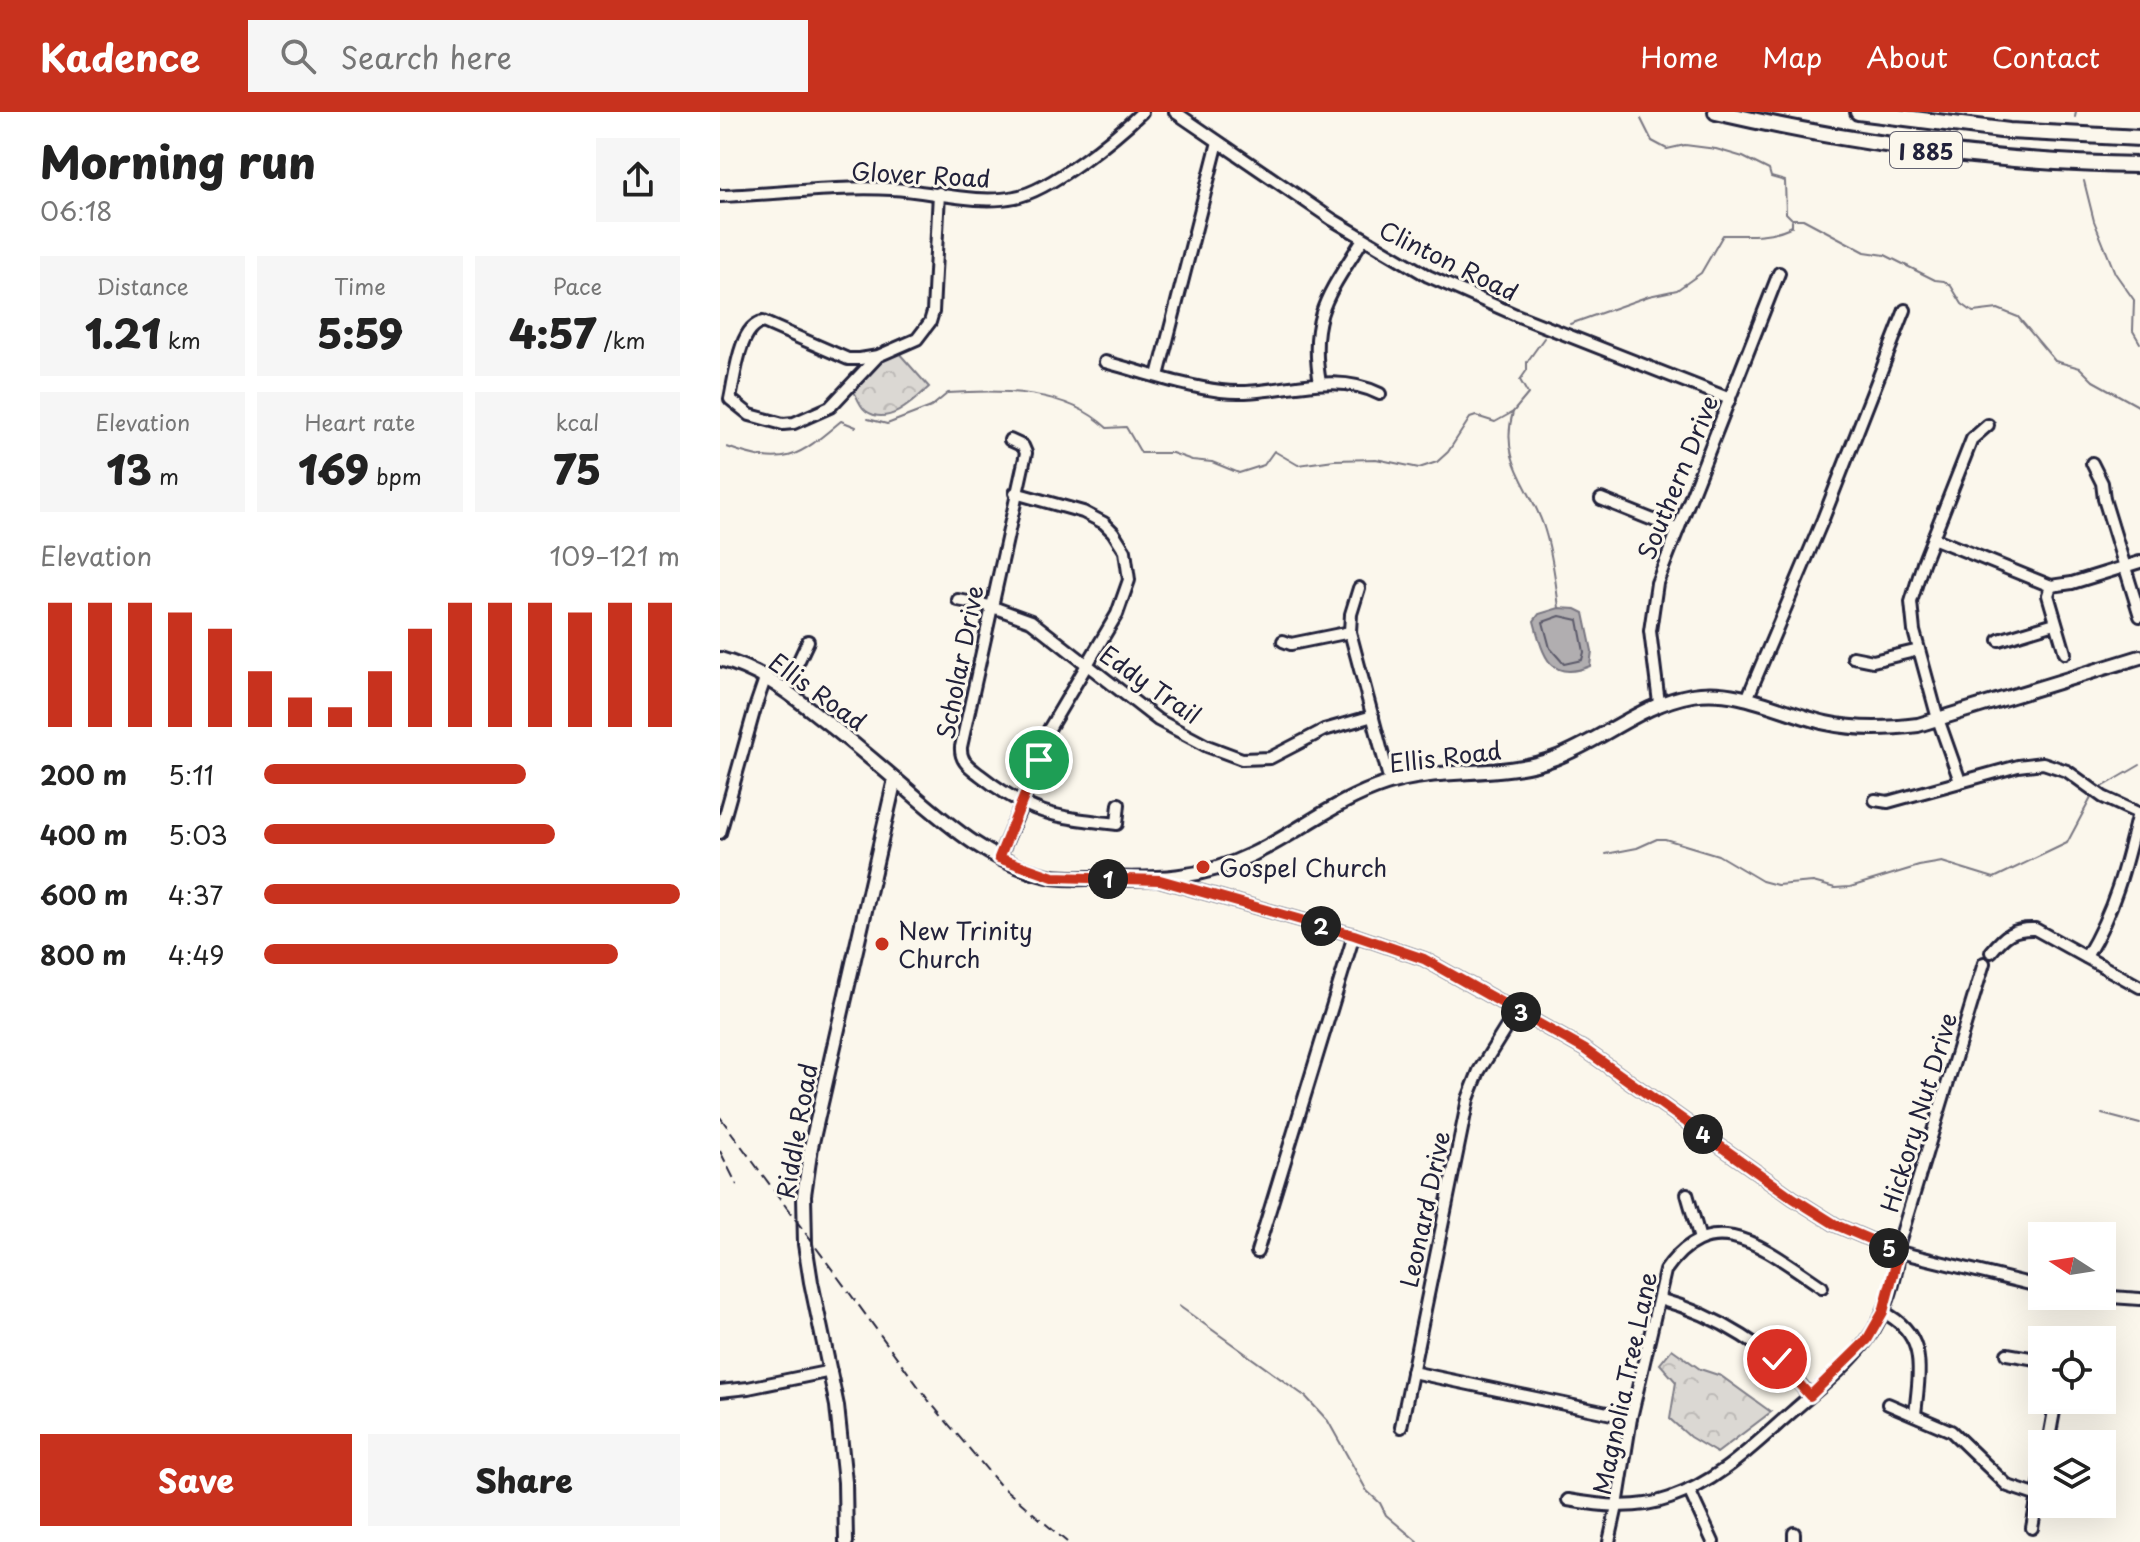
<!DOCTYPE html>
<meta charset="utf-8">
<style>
body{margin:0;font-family:"Playpen Sans",sans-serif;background:#f6f6f6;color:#222;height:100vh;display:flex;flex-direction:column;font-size:30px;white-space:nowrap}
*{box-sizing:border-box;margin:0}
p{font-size:26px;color:#767676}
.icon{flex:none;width:44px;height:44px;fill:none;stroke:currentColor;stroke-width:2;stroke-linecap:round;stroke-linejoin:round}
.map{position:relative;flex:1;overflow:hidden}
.details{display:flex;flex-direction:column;background:#fff;width:720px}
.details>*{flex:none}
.needle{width:52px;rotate:282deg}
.controls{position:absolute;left:1308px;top:1110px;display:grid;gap:16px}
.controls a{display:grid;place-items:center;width:88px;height:88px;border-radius:0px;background:#fff;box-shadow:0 8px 32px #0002;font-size:40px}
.pin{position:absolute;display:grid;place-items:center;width:68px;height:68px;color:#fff;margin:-34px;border:4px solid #fff;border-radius:50%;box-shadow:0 2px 8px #0007}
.km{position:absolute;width:40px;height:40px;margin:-20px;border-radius:50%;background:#222;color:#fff;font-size:22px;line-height:40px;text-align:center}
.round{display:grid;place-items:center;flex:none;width:84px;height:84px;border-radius:0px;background:#f6f6f6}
.head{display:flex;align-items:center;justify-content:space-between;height:136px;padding:0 40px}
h1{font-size:44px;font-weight:800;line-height:60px}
.metrics{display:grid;grid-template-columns:repeat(3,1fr);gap:12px;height:136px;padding:8px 40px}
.metrics div{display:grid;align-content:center;border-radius:0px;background:#f6f6f6;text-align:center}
.metrics b{font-size:40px;font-weight:800}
.metrics small{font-size:22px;font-weight:400}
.metrics p{font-size:22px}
.chart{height:224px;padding:16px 40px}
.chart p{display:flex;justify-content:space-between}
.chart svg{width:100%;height:144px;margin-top:8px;stroke:#c8321e;stroke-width:6}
.action{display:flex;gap:16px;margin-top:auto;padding:16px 40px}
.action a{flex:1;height:92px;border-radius:0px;background:#c8321e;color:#fff;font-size:32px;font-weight:800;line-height:92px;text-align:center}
.action a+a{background:#f6f6f6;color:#222}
ul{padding:0 40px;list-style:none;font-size:26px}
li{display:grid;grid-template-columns:128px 96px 1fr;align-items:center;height:60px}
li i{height:20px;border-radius:10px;background:#c8321e}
header{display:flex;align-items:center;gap:48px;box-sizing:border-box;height:112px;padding:0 40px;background:#c8321e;color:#fff}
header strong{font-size:38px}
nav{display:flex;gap:44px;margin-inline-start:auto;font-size:28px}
.search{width:560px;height:72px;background:#f6f6f6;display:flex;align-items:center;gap:20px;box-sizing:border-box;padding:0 28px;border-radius:0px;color:#767676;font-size:30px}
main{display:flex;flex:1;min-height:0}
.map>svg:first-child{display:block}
.forest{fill:url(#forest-crowns);stroke:#7e7d87;stroke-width:2}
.water{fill:#b1aeb0;stroke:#787681;stroke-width:2}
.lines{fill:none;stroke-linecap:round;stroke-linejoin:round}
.shore{stroke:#5b5a6a;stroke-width:2}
.stream{stroke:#787681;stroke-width:2}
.minor-casing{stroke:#22223b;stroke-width:16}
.major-casing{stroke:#22223b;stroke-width:18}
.highway-casing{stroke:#22223b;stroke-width:20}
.minor{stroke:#fbf7ec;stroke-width:10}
.major{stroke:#fbf7ec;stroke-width:12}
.highway{stroke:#fbf7ec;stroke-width:14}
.rail{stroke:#22223b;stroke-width:2;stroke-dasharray:12 6;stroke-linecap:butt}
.route-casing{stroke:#fff;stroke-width:16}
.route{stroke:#c8321e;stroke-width:10}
.poi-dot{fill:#c8321e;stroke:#fbf7ec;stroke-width:3}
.labels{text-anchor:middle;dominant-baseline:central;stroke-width:6;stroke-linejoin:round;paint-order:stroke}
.shield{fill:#fbf7ec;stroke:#636270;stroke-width:2}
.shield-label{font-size:22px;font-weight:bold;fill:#22223b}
.street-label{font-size:24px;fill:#22223b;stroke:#fbf7ec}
.poi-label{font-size:24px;fill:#22223b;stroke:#fbf7ec;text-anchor:start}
</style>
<header>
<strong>Kadence</strong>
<div class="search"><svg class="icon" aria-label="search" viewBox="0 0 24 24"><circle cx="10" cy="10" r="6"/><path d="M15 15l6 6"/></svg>Search here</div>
<nav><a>Home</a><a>Map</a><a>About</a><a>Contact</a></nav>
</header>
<main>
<section class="details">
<div class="head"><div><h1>Morning run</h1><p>06:18</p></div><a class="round"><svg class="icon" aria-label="share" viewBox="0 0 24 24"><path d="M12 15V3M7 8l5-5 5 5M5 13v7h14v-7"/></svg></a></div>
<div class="metrics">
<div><p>Distance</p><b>1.21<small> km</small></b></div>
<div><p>Time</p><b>5:59</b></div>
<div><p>Pace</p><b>4:57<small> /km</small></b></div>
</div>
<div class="metrics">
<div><p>Elevation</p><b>13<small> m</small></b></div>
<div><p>Heart rate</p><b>169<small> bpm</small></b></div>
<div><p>kcal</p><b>75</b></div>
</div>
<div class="chart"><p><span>Elevation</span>109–121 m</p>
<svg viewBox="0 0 160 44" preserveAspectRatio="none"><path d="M5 44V6M15 44V6M25 44V6M35 44V9M45 44V14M55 44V27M65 44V35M75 44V38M85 44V27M95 44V14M105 44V6M115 44V6M125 44V6M135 44V9M145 44V6M155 44V6"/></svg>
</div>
<ul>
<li><b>200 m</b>5:11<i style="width:63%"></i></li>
<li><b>400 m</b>5:03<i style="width:70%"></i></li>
<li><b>600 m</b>4:37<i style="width:100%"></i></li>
<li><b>800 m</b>4:49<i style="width:85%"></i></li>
</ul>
<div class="action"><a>Save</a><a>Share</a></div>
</section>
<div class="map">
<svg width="1420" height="1430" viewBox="0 0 1420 1430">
<defs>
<pattern id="forest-crowns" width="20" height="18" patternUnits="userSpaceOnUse" patternTransform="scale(2)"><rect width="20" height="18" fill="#dbd8d3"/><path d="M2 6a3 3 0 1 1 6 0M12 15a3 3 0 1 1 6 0" fill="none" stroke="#bcb9b6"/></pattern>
</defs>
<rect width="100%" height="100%" fill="#fbf7ec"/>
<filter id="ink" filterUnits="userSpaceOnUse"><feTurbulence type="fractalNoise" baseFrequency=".0125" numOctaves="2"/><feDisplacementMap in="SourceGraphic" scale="16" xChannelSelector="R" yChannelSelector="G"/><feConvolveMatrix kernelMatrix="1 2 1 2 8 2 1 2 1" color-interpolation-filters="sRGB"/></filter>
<g filter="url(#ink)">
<g class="forest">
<path d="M178 240 209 275C194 289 168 315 146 299 140 295 136 283 133 277L162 246Z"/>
<path d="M952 1237 980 1257 1001 1264 1051 1300 997 1341 970 1325 950 1307 956 1270 940 1252Z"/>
</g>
<path class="water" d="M839 496 856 497 864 501 872 539 870 554C829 571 823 543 814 509L819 502Z"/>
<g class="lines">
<path class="shore" d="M840 504 858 508 864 540 862 548 844 552 830 536 823 510Z"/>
<g class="stream">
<path d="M1355 5 1356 0"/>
<path d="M921 7 932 29 947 37 965 33 996 37 1023 45 1049 58 1051 65 1065 69 1066 101 1071 106"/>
<path d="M1364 69 1374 109 1395 161 1414 188 1413 219 1420 231"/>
<path d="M1072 107H1083L1145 140 1165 143 1215 168 1224 169 1231 174 1242 192 1253 200 1278 197 1298 205 1335 249 1360 256 1373 269 1420 295"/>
<path d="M850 212 929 184 957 178 981 161 1003 123C1026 123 1052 125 1072 114V109"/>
<path d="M793 300C778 352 814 376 826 422 833 446 836 471 839 496"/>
<path d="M148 307 167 312 211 295 228 281C281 277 346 277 387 316L406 315 421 341H452L472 348 492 350 519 361 544 353 554 339 578 353 614 348 656 347 699 356 717 350 728 340 750 306 756 304 775 310 793 300 808 282 800 268 807 258V250L824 226"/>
<path d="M7 335C65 356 77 346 121 309L136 315"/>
<path d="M1379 677 1420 653"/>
<path d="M886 742 917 736 937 727H945L998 743 1042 769 1057 773 1093 770 1115 776 1130 775 1199 754 1222 750 1274 766 1347 731 1372 684"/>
<path d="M1382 1002 1420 1012"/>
<path d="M459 1194 586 1285 608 1309 647 1379 660 1391 666 1403 698 1430"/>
</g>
<g class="minor-casing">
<g id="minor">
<path d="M455 0 613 108 708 164 796 203 1010 287"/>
<path d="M0 84C57 82 115 74 172 77 212 79 256 93 295 85 330 79 396 25 422 0"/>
<path d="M158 244 110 295 74 311 63 312 30 303 10 287C15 265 19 214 43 210L128 247H140L158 244 197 227 210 210 213 200 219 81"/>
<path d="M385 250C423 260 462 274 501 279 554 286 609 256 660 282"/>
<path d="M438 264 498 30"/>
<path d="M600 271C588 203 609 182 643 127"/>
<path d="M290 328 303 334 306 341 241 635C240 650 250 655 260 663 311 703 335 705 397 712L399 692"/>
<path d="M1372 351 1382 371 1384 387 1420 504"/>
<path d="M881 387 958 418"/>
<path d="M1213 426 1331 474 1352 471 1420 450"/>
<path d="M1331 474 1328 483 1345 541"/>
<path d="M639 476 631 502 630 520 670 670"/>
<path d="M238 488 270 494 311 509 438 608 487 634 522 647 550 646 604 618 653 604"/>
<path d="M1279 528 1335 511"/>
<path d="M563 529 571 532 630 520"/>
<path d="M1133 545 1153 549 1199 538"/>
<path d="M65 578 88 529"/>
<path d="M1027 587 1103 407 1185 198"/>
<path d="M939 591 930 519 937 471 1059 161"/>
<path d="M1240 669 1218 607 1194 519 1191 490 1203 451 1252 327 1268 313"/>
<path d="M1155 688 1168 690 1298 654 1323 651 1347 659 1383 685 1420 702"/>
<path d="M0 721 35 596 46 564"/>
<path d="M279 746 314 664 329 617 397 502 409 468 405 439 393 420 384 411 363 400 295 381"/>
<path d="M440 768 634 823 704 847 864 937 1073 1086 1116 1113 1179 1140 1322 1175"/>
<path d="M1271 840C1285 823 1293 816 1315 817L1420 875"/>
<path d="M1366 845C1395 797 1405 755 1418 701"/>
<path d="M967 1082 980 1127"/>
<path d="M537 1140 634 823"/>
<path d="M1377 1184 1420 1187"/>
<path d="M939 1187C997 1203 1053 1237 1090 1284"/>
<path d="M1163 1200C1209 1223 1199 1260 1195 1303"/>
<path d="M1287 1242 1322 1248"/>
<path d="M692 1260 911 1306"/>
<path d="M0 1279 28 1276 111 1259"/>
<path d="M1168 1292 1231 1319 1288 1374 1318 1384"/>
<path d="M681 1315 748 987 759 959 797 898"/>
<path d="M1328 1332 1336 1288"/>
<path d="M969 1378 993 1430"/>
<path d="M848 1388C882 1394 916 1398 950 1386 998 1370 1035 1332 1073 1299 1098 1277 1127 1255 1147 1228 1166 1202 1179 1163 1179 1131L1264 851"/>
<path d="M1312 1416 1322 1362"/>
<path d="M889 1430 897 1394 911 1306 945 1159C993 1088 1049 1140 1102 1175"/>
<path d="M1074 1430V1421"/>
</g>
</g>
<g class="major-casing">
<g id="major">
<path d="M0 547C36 557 62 575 91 598 122 622 152 647 182 673 227 712 272 753 332 765 347 767 364 766 378 766 435 768 480 768 533 742 579 720 616 688 666 672 721 654 781 667 835 646 883 628 921 592 972 583 1018 575 1063 601 1106 611 1137 618 1167 617 1198 613L1420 545"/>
<path d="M126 1430 125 1370 117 1294 91 1170 85 1132 84 1083 91 1035 175 667"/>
</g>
</g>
<g class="highway-casing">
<g id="highway">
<path d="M996 0C1135 32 1277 51 1420 53"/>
<path d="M1138 0 1289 19 1420 26"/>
</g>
</g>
<use href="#minor" class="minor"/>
<use href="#major" class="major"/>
<use href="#highway" class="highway"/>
<g class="rail">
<path d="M0 1005 209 1289 279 1372 347 1430"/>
<path d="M0 1039 17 1073"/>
</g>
</g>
</g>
<g class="lines" filter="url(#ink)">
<g class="route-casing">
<path id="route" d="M319 648 279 746 333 765 440 768 634 823 704 847 864 937 1073 1086 1116 1113 1179 1140 1163 1200 1147 1228 1090 1284 1057 1247"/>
</g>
<use href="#route" class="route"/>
</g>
<g class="poi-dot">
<circle cx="483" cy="755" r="8"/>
<circle cx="162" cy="832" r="8"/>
</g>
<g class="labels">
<rect class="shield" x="1170" y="20" width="72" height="36" rx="6"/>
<g class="shield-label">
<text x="1206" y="38">I 885</text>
</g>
<g class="street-label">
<text transform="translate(201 62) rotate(3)">Glover Road</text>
<text transform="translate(729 148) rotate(26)">Clinton Road</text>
<text transform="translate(957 365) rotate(-68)">Southern Drive</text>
<text transform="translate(239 550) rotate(-79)">Scholar Drive</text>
<text transform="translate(431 572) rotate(35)">Eddy Trail</text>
<text transform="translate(98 579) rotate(36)">Ellis Road</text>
<text transform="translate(725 644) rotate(-7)">Ellis Road</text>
<text transform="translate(1198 1000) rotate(-73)">Hickory Nut Drive</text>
<text transform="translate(76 1019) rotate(-80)">Riddle Road</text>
<text transform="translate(704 1097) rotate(-78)">Leonard Drive</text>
<text transform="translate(904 1271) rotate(-78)">Magnolia Tree Lane</text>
</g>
<g class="poi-label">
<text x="499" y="755">Gospel Church</text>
<text x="178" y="818">New Trinity<tspan x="178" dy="28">Church</tspan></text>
</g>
</g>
</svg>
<div class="controls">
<a><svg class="needle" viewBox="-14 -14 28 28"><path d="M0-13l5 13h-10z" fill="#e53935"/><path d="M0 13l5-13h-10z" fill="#767676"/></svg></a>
<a><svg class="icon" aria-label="locate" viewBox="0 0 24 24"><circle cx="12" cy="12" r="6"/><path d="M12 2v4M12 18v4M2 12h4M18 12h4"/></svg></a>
<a><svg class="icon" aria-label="layers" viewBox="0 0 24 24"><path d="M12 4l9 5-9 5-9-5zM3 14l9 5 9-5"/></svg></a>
</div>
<div class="pin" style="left:319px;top:648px;background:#1e9e55"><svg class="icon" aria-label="arrive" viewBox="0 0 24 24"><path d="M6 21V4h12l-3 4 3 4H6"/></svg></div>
<div class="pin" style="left:1057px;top:1247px;background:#d93025"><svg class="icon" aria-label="check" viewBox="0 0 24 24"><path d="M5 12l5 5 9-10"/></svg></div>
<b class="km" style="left:388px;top:767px">1</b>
<b class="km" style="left:601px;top:814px">2</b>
<b class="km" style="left:801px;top:900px">3</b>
<b class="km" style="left:983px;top:1022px">4</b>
<b class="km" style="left:1169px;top:1136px">5</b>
</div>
</main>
